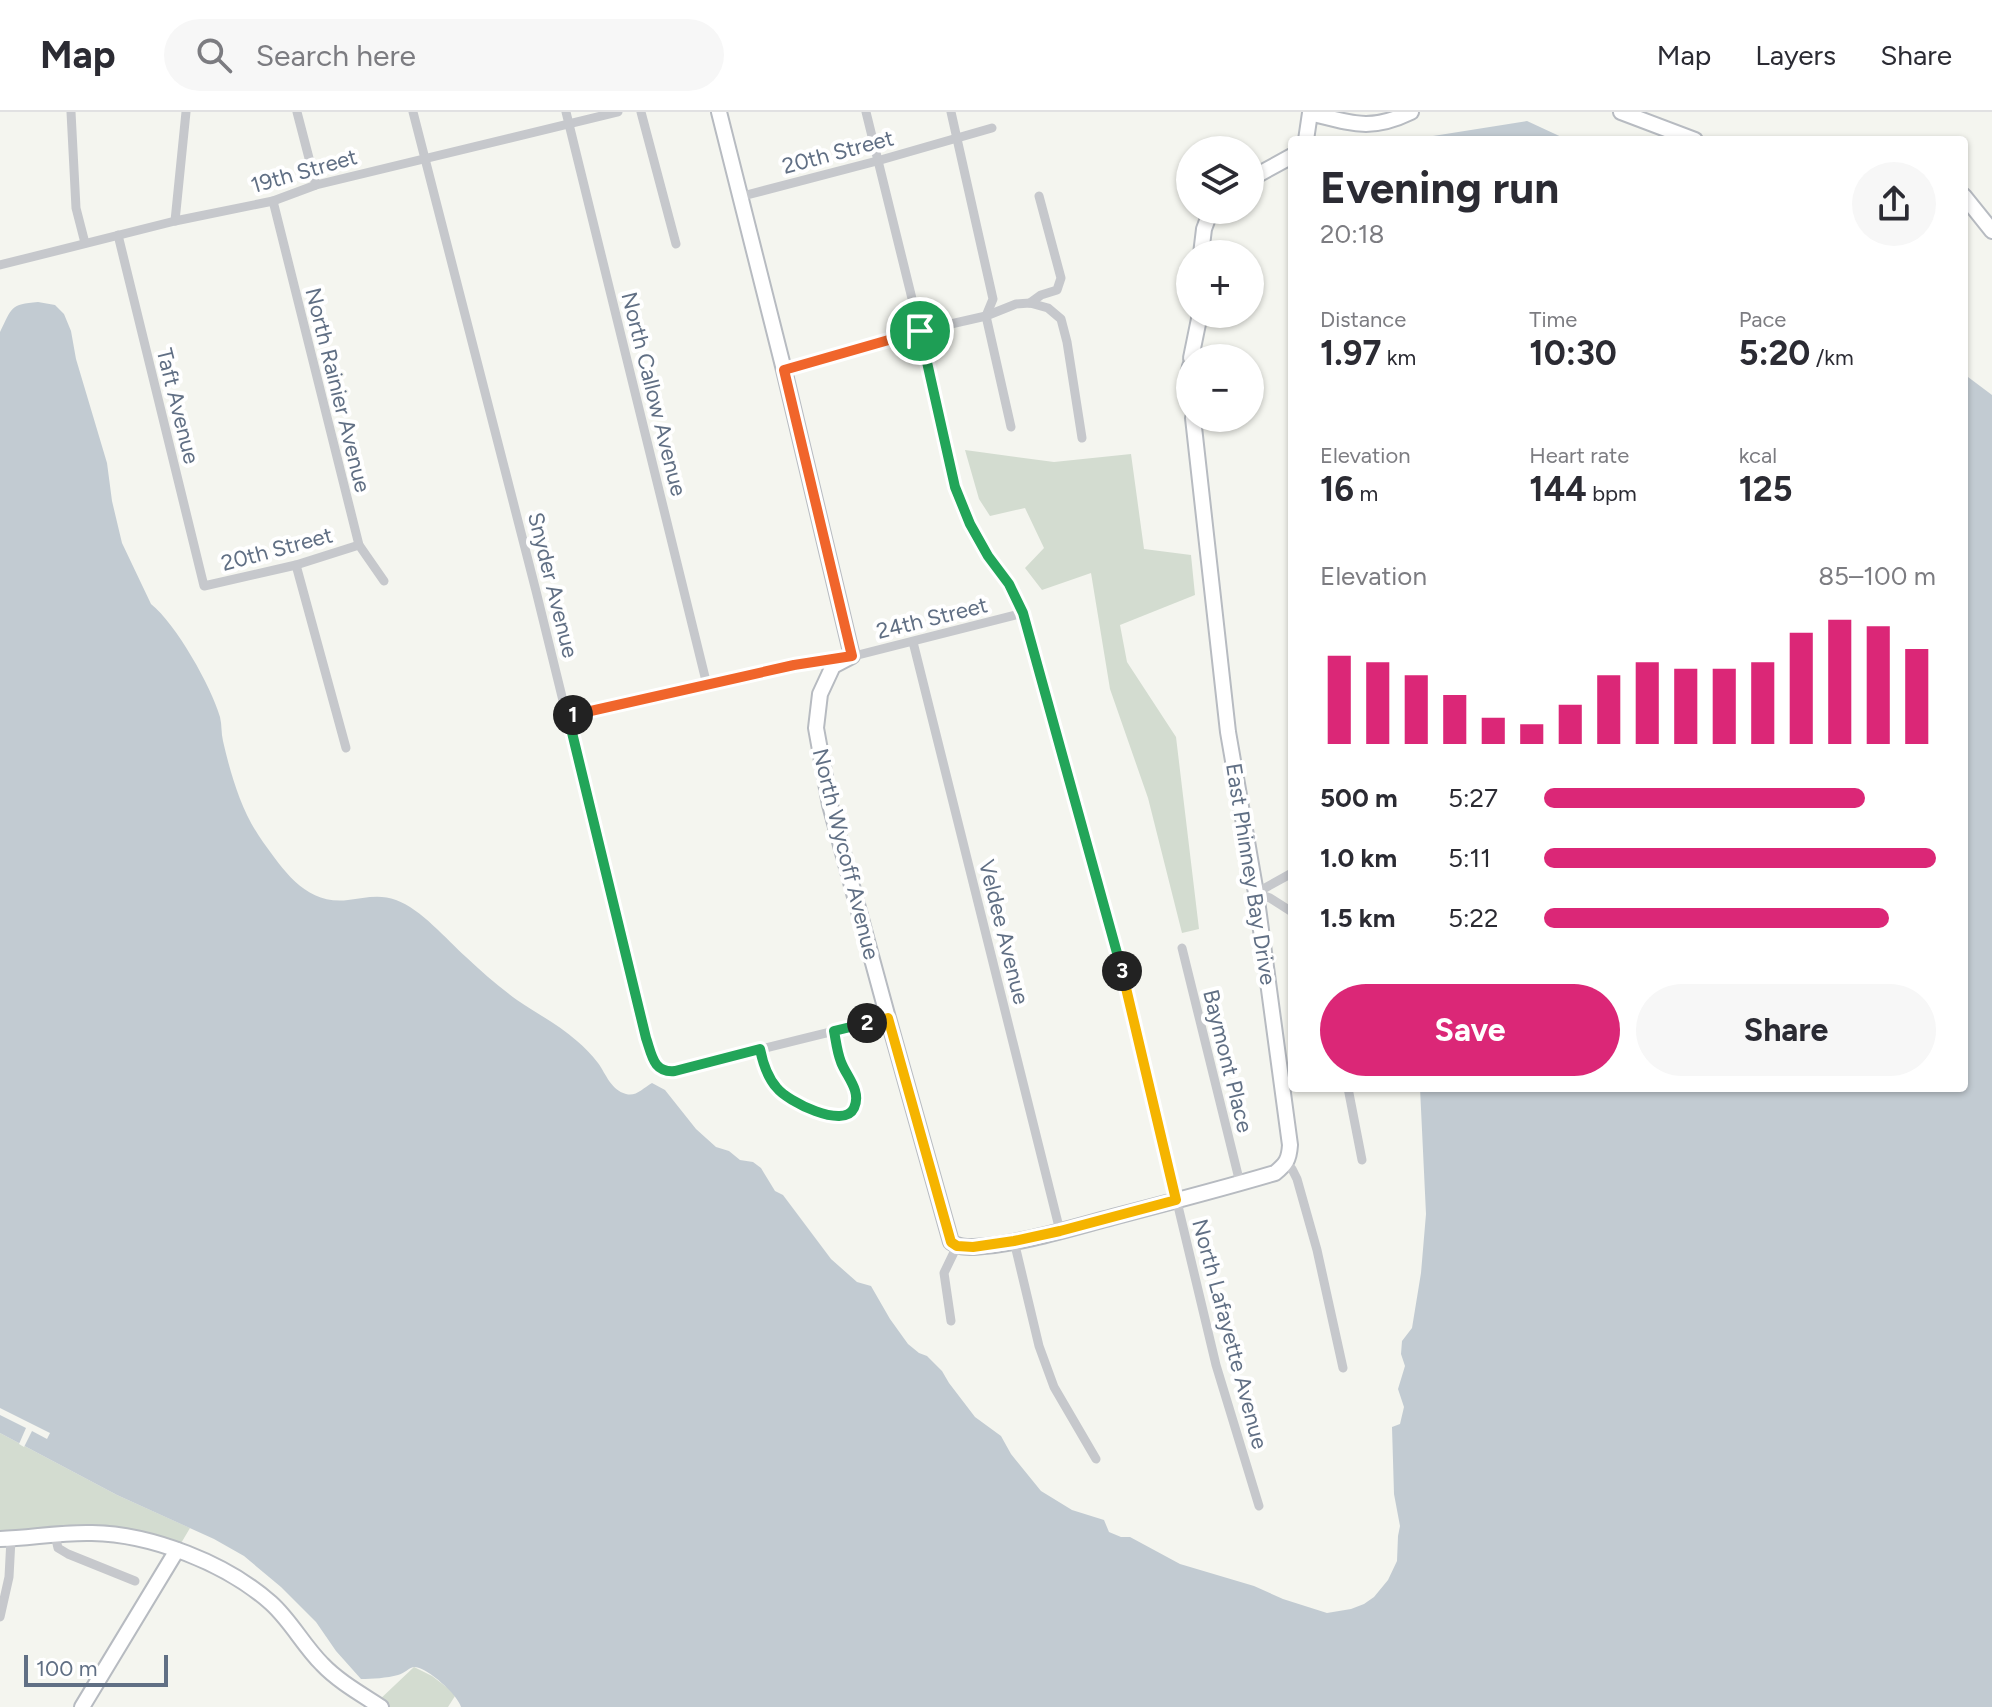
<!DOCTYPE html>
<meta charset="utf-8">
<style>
body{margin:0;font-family:Figtree,sans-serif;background:#f7f7f7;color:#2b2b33;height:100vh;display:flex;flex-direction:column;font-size:30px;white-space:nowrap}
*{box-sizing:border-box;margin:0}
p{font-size:26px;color:#7c7c81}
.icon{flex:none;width:44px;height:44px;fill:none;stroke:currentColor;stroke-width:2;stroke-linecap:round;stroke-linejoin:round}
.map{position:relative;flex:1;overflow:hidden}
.details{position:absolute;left:1288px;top:24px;width:680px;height:956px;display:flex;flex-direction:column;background:#fff;border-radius:8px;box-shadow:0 2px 6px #0004}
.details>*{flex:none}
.buttons{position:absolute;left:1176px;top:24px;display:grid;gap:16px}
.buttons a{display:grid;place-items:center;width:88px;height:88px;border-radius:50%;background:#fff;box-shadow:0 2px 6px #0004;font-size:40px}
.scale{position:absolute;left:24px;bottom:20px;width:144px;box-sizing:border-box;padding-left:8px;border:4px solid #606f84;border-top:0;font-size:22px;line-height:28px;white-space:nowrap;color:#606f84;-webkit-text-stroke:6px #fff;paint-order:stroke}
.pin{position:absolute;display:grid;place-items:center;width:68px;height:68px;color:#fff;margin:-34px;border:4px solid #fff;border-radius:50%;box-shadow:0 2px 8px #0007}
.km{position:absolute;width:40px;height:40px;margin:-20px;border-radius:50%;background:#222;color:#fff;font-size:22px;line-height:40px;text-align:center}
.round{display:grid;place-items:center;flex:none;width:84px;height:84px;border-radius:42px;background:#f7f7f7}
.head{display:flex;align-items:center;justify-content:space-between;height:136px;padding:0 32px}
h1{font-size:44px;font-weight:700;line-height:60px}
.stats{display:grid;grid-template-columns:repeat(3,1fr);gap:12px;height:136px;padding:8px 32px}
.stats div{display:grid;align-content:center}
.stats b{font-size:34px;font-weight:700}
.stats small{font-size:22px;font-weight:400}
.stats p{font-size:22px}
.chart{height:224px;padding:16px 32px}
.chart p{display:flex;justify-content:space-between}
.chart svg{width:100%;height:144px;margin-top:8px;stroke:#db2777;stroke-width:6}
.button{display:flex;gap:16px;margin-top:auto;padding:16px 32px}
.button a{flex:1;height:92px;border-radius:48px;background:#db2777;color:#fff;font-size:32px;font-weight:700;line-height:92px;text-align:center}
.button a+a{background:#f7f7f7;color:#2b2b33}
ul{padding:0 32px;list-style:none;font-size:26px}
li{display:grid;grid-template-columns:128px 96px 1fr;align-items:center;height:60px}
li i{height:20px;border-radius:10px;background:#db2777}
header{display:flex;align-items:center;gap:48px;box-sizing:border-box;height:112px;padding:0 40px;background:#fff;border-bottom:2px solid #e1e1e2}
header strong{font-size:38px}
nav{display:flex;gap:44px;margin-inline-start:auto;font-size:28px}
.search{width:560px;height:72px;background:#f7f7f7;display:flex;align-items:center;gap:20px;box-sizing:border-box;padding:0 28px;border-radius:44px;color:#7c7c81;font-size:30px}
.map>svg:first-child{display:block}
.green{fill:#d3dcd0}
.water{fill:#c2cbd2}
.pier{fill:#f4f5ef}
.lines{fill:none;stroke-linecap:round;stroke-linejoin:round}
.secondary-casing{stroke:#b7bbc1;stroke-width:18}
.street{stroke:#c6c8cc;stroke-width:9}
.secondary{stroke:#fff;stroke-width:14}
.split-1-casing{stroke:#fff;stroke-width:16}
.split-2-casing{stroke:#fff;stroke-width:16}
.split-3-casing{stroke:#fff;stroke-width:16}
.split-4-casing{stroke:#fff;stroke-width:16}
.split-1{stroke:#f0652b;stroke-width:10}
.split-2{stroke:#22a559;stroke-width:10}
.split-3{stroke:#f5b400;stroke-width:10}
.split-4{stroke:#22a559;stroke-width:10}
.labels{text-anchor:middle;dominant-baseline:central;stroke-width:8;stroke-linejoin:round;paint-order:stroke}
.street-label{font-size:22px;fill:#606f84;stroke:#fff}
</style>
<header>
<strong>Map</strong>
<div class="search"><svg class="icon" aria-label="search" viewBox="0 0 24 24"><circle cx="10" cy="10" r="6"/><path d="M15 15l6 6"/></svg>Search here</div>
<nav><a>Map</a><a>Layers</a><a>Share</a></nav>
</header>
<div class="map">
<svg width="1992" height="1595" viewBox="0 0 1992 1595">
<rect width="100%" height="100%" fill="#f4f5ef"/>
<g class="green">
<path d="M965 338 1054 350 1131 342 1144 437 1191 443 1195 483 1120 513 1127 550 1176 625 1199 817 1182 821 1148 686 1110 577 1091 461 1042 478 1025 456 1044 436 1025 396 990 404 979 387Z"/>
<path d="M0 1321 117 1383 190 1416 177 1438 143 1427H0Z"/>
<path d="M414 1555 432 1564 453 1580 455 1584 448 1595H381L376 1591Z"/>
</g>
<g class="water">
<path d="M1527 9 1568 28H1432L1433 24Z"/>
<path d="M38 190 55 193 64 202 71 219 76 247 107 351 112 389 122 431 151 492C176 512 211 574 220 605 222 613 221 621 223 629 231 664 242 701 263 730 285 760 306 793 348 788 364 786 380 782 396 788 421 797 446 827 466 845 482 860 499 875 517 888 536 901 559 913 577 929 584 935 592 943 598 951 606 962 611 978 626 982 636 985 643 976 652 971L665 978 696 1017 716 1035 729 1039 740 1048 753 1050 761 1056 775 1079 783 1083 831 1147 857 1170 871 1174 890 1207 908 1232 919 1241 927 1244 942 1259 949 1271 975 1305 1001 1324 1011 1342 1041 1379 1072 1398 1104 1408 1109 1420 1121 1425H1130L1180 1452 1254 1474 1283 1487 1327 1501 1351 1497 1364 1492 1374 1485 1388 1468 1397 1449 1398 1424 1400 1414 1394 1382 1392 1315 1400 1312 1404 1295 1398 1277 1405 1254 1401 1242 1402 1229 1412 1216 1421 1161 1426 1102 1420 976H1964V262L1992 283V1595H461C458 1583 428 1556 415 1555 409 1555 404 1562 398 1563 387 1566 372 1567 361 1567L336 1539 316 1510 281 1475 244 1444 214 1427 117 1383 0 1321V220C12 196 10 192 38 190Z"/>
</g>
<path class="pier" d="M0 1296 50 1321 47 1327 32 1319 24 1335 19 1332 26 1316 0 1303Z"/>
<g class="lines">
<g class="secondary-casing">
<g id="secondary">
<path d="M719 0 784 258 852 544 833 554 820 582 816 616 830 693 888 906 951 1130C958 1135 965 1135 974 1135 1021 1132 1068 1117 1113 1105 1167 1091 1221 1077 1275 1061 1286 1052 1289 1048 1290 1033L1256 781 1228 620 1193 306"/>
<path d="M1621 0 1695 28"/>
<path d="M1306 28 1310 1C1351 11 1370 20 1411 0"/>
<path d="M1250 67 1292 44"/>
<path d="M1964 84 1992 119"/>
<path d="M1201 142 1204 117 1211 98"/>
<path d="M1191 246 1200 202"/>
<path d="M1190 254 1188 265 1190 283"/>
<path d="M0 1427C31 1426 61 1420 92 1421 151 1422 226 1451 271 1491 291 1509 303 1533 322 1552 338 1569 361 1582 381 1595"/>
<path d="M82 1595 177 1438"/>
</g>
</g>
<g class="street">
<path d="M71 0 76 96 85 131"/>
<path d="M297 0 316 73"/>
<path d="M413 0 536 479 646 926C650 935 652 954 663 958 674 964 694 955 705 952 766 935 827 921 888 906"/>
<path d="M566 0 707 573"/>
<path d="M641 0 676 132"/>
<path d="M866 0 920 219 955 375 970 412 988 444 1009 472 1023 501 1114 826 1216 1253 1259 1394"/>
<path d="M951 0 993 187 986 204 1011 315"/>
<path d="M739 85 877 49 992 16"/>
<path d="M273 89 359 433 384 469"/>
<path d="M175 109 186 0"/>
<path d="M118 123 204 474 296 453 359 433"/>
<path d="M0 153 175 109 273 89 316 73 618 0"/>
<path d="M1030 191 1041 183 1057 178 1061 166 1039 84"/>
<path d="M784 258 920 219 986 204 1016 192 1030 191 1048 196 1061 207 1067 230 1082 326"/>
<path d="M296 453 346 636"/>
<path d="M913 530 1060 1119"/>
<path d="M568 604 794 553 858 543 1023 501"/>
<path d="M1256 781 1292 761"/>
<path d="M1256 781 1270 786 1292 800"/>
<path d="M1182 836 1240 1071"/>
<path d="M760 937C764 953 768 966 778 978 786 987 825 1005 837 1005 845 1005 849 1001 854 996 857 975 850 969 842 952 837 943 836 930 834 919"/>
<path d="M1348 976 1362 1048"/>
<path d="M1286 1052 1292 1057 1297 1067 1317 1138 1343 1256"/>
<path d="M1014 1129 1039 1234 1054 1275 1096 1347"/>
<path d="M951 1209 944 1161 957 1134"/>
<path d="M55 1423 58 1436 68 1442 135 1469"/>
<path d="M0 1505 9 1465 11 1427"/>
</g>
<use href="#secondary" class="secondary"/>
</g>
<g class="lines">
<g class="split-1-casing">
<path id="split-1" d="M573 603 794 553 852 544 784 258 920 219"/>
</g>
<g class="split-2-casing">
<path id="split-2" d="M573 603 568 604 646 926C652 943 653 961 675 959L760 937C763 952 767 965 777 976 787 989 844 1018 854 996 862 979 846 964 841 950 837 940 836 929 834 919L867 911"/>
</g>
<g class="split-3-casing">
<path id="split-3" d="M867 911 888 906 951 1130 957 1134 973 1135 1014 1129 1060 1119 1176 1088 1122 859"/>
</g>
<g class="split-4-casing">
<path id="split-4" d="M920 219 955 375 970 412 988 444 1009 472 1023 501 1122 859"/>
</g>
<use href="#split-1" class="split-1"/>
<use href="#split-2" class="split-2"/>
<use href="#split-3" class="split-3"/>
<use href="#split-4" class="split-4"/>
</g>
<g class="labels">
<g class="street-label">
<text transform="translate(838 40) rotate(-15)">20th Street</text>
<text transform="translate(304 59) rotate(-16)">19th Street</text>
<text transform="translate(338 278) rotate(76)">North Rainier Avenue</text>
<text transform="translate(654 282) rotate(76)">North Callow Avenue</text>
<text transform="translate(178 294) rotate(76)">Taft Avenue</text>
<text transform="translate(277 437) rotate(-15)">20th Street</text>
<text transform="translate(553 473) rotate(76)">Snyder Avenue</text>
<text transform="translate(932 506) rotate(-14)">24th Street</text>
<text transform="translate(846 742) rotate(76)">North Wycoff Avenue</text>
<text transform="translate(1251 762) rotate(81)">East Phinney Bay Drive</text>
<text transform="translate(1004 820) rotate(76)">Veldee Avenue</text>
<text transform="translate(1228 949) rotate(76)">Baymont Place</text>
<text transform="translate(1230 1222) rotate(75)">North Lafayette Avenue</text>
</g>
</g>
</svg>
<div class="buttons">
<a><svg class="icon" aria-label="layers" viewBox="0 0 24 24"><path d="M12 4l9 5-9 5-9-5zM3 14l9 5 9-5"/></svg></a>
<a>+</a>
<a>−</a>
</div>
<div class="scale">100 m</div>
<div class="pin" style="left:920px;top:219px;background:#1e9e55"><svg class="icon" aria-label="arrive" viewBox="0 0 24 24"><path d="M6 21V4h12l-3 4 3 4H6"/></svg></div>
<b class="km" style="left:573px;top:603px">1</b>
<b class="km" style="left:867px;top:911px">2</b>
<b class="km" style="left:1122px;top:859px">3</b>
<section class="details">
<div class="head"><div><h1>Evening run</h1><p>20:18</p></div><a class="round"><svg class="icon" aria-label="share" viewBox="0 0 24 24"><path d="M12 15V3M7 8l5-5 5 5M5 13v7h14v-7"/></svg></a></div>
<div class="stats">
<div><p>Distance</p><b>1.97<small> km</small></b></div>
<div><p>Time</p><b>10:30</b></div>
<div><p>Pace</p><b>5:20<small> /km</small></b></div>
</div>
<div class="stats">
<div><p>Elevation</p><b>16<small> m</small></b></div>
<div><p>Heart rate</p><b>144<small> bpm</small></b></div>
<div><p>kcal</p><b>125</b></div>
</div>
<div class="chart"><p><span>Elevation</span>85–100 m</p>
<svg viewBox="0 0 160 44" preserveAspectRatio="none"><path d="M5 44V17M15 44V19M25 44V23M35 44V29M45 44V36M55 44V38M65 44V32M75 44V23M85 44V19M95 44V21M105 44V21M115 44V19M125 44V10M135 44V6M145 44V8M155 44V15"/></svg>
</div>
<ul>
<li><b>500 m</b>5:27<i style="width:82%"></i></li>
<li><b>1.0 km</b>5:11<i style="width:100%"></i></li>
<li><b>1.5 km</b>5:22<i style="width:88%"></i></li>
</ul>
<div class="button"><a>Save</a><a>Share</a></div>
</section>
</div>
